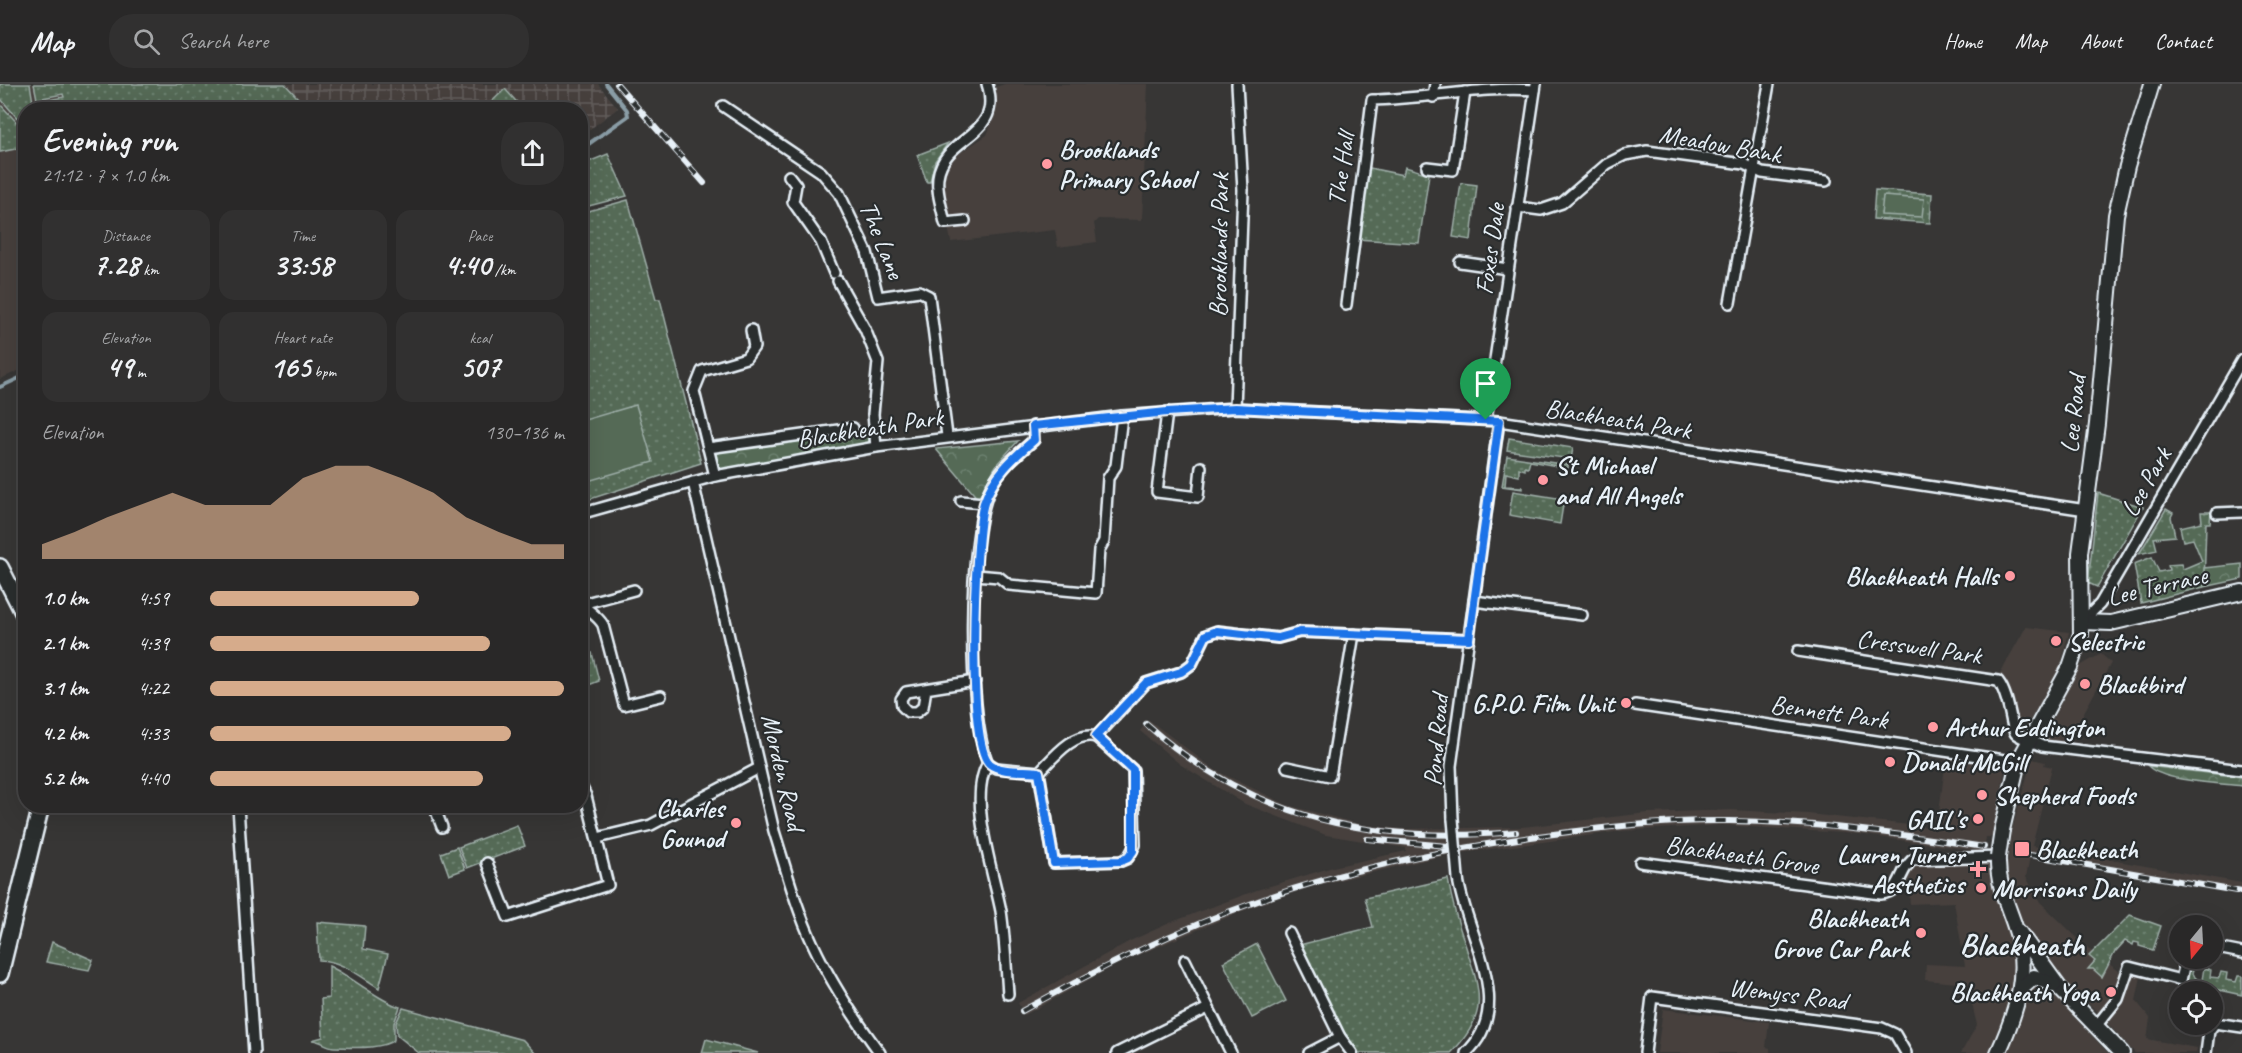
<!DOCTYPE html>
<meta charset="utf-8">
<style>
body{margin:0;font-family:Caveat,sans-serif;background:#313030;color:#f1f3f6;height:100vh;display:flex;flex-direction:column;font-size:22px;white-space:nowrap}
*{box-sizing:border-box;margin:0}
p{font-size:20px;color:#a5a6a8}
.icon{flex:none;width:33px;height:33px;fill:none;stroke:currentColor;stroke-width:2;stroke-linecap:round;stroke-linejoin:round}
.map{position:relative;flex:1;overflow:hidden}
.details{position:absolute;left:18px;top:18px;width:570px;height:711px;display:flex;flex-direction:column;background:#292828;border-radius:24px;box-shadow:0 6px 24px #0002,0 0 0 2px #454445}
.details>*{flex:none}
.needle{width:39px;rotate:198deg}
.buttons{position:absolute;left:2169px;top:831px;display:grid;gap:12px}
.buttons a{display:grid;place-items:center;width:54px;height:54px;border-radius:50%;background:#292828;box-shadow:0 6px 24px #0002,0 0 0 2px #454445;font-size:30px}
.pin{position:absolute;display:grid;place-items:center;width:51px;height:51px;color:#fff;margin:-62px -26px;border-radius:50% 50% 50% 0;rotate:-45deg;box-shadow:0 0 6px #0007}
.pin .icon{rotate:45deg}
.round{display:grid;place-items:center;flex:none;width:63px;height:63px;border-radius:24px;background:#313030}
.summary{display:flex;align-items:center;justify-content:space-between;height:102px;padding:0 24px}
h1{font-size:33px;font-weight:700;line-height:45px}
.metrics{display:grid;grid-template-columns:repeat(3,1fr);gap:9px;height:102px;padding:6px 24px}
.metrics div{display:grid;align-content:center;border-radius:15px;background:#313030;text-align:center}
.metrics b{font-size:30px;font-weight:700}
.metrics small{font-size:16px;font-weight:400}
.metrics p{font-size:16px}
.chart{height:168px;padding:12px 24px}
.chart p{display:flex;justify-content:space-between}
.chart svg{width:100%;height:108px;margin-top:6px;fill:#d6ab8b;opacity:.7}
ul{padding:0 24px;list-style:none;font-size:20px}
li{display:grid;grid-template-columns:96px 72px 1fr;align-items:center;height:45px}
li i{height:15px;border-radius:8px;background:#d6ab8b}
header{display:flex;align-items:center;gap:36px;box-sizing:border-box;height:84px;padding:0 30px;background:#292828;border-bottom:2px solid #454445}
header strong{font-size:28px}
nav{display:flex;gap:33px;margin-inline-start:auto;font-size:21px}
.search{width:420px;height:54px;background:#313030;display:flex;align-items:center;gap:15px;box-sizing:border-box;padding:0 21px;border-radius:24px;color:#a5a6a8;font-size:22px}
.map>svg:first-child{display:block}
.built{fill:#47413e}
.industrial{fill:url(#industrial-grid)}
.green{fill:url(#green-dots);stroke:#9eaea8;stroke-width:1.5}
.forest{fill:url(#forest-crowns);stroke:#9eaea8;stroke-width:1.5}
.pitch{fill:#556b57;stroke:#9eaea8;stroke-width:1.5}
.lines{fill:none;stroke-linecap:round;stroke-linejoin:round}
.stream{stroke:#8a9da6;stroke-width:4}
.street-casing{stroke:#e8f1f8;stroke-width:14}
.secondary-casing{stroke:#e8f1f8;stroke-width:18}
.primary-casing{stroke:#e8f1f8;stroke-width:20}
.street{stroke:#2a2d2e;stroke-width:9}
.secondary{stroke:#2a2d2e;stroke-width:14}
.primary{stroke:#2a2d2e;stroke-width:15}
.rail-casing{stroke:#e8f1f8;stroke-width:6}
.rail{stroke:#2a2d2e;stroke-width:4;stroke-dasharray:11;stroke-linecap:butt}
.street-bridge-casing{stroke:#e8f1f8;stroke-width:14;stroke-linecap:butt}
.secondary-bridge-casing{stroke:#e8f1f8;stroke-width:18;stroke-linecap:butt}
.street-bridge{stroke:#2a2d2e;stroke-width:9}
.secondary-bridge{stroke:#2a2d2e;stroke-width:14}
.route-casing{stroke:#fff;stroke-width:12}
.route{stroke:#1a73e8;stroke-width:8}
.poi-dot{fill:#ff9aa2;stroke:#2a2d2e;stroke-width:2}
.labels{text-anchor:middle;dominant-baseline:central;stroke-width:4.5;stroke-linejoin:round;paint-order:stroke}
.street-label{font-size:26px;fill:#e8f1f8;stroke:#2a2d2e}
.poi-label{font-size:26px;font-weight:bold;fill:#e8f1f8;stroke:#2a2d2e;text-anchor:start}
.district-label{font-size:32px;font-weight:bold;fill:#e8f1f8;stroke:#2a2d2e}
</style>
<header>
<strong>Map</strong>
<div class="search"><svg class="icon" aria-label="search" viewBox="0 0 24 24"><circle cx="10" cy="10" r="6"/><path d="M15 15l6 6"/></svg>Search here</div>
<nav><a>Home</a><a>Map</a><a>About</a><a>Contact</a></nav>
</header>
<div class="map">
<svg width="2242" height="969" viewBox="0 0 2242 969">
<defs>
<pattern id="industrial-grid" width="8" height="8" patternUnits="userSpaceOnUse" patternTransform="scale(1.5)"><rect width="8" height="8" fill="#47413e"/><path d="M0 4h8M4 0v8" fill="none" stroke="#625d5b"/></pattern>
<pattern id="green-dots" width="8" height="8" patternUnits="userSpaceOnUse" patternTransform="scale(1.5)"><rect width="8" height="8" fill="#556b57"/><path d="M2 2h.1M6 6h.1" fill="none" stroke="#6d8170" stroke-width="1.8" stroke-linecap="round"/></pattern>
<pattern id="forest-crowns" width="20" height="18" patternUnits="userSpaceOnUse" patternTransform="scale(1.5)"><rect width="20" height="18" fill="#556b57"/><path d="M2 6a3 3 0 1 1 6 0M12 15a3 3 0 1 1 6 0" fill="none" stroke="#6d8170"/></pattern>
</defs>
<rect width="100%" height="100%" fill="#373635"/>
<filter id="ink" filterUnits="userSpaceOnUse"><feTurbulence type="fractalNoise" baseFrequency=".0167" numOctaves="2"/><feDisplacementMap in="SourceGraphic" scale="12" xChannelSelector="R" yChannelSelector="G"/><feConvolveMatrix kernelMatrix="1 2 1 2 8 2 1 2 1" color-interpolation-filters="sRGB"/></filter>
<g filter="url(#ink)">
<g class="built">
<path d="M0 0H190L195 25 26 26 25 284 0 295Z"/>
<path d="M1005 0H1148L1142 136 1098 135 1094 139 1097 158 1058 163 1055 146 951 158 941 106 943 94 951 75 987 51 997 24 995 3Z"/>
<path d="M2026 543 2069 548 2059 588 2024 646 2016 644 2013 615 1999 591Z"/>
<path d="M2101 570 2111 579 2066 661 2041 658 2080 582Z"/>
<path d="M1149 636 1215 686 1287 721 1363 741 1402 745 1522 743 1648 729 1731 726 1808 730 1937 744 1946 674 1997 681 2005 685 1993 753H1986L1984 768 1858 750 1722 741 1622 747 1447 771 1310 803 1252 823 1119 879 1025 931 1018 919 1130 857 1172 838 1257 806 1333 783 1406 767V764L1326 751 1245 720 1181 681 1140 647Z"/>
<path d="M2032 675 2045 678 2044 681 2052 683 2032 762 2242 799V810L2030 772 2026 793 2040 818 2091 867 2123 890 2116 910 2101 931 2055 889 2034 862 2021 839 2007 803 2006 788 2011 749Z"/>
<path d="M1985 778 1990 780 2018 877 2011 924 1992 969H1961L1977 941 1967 900 1925 896 1926 880 1965 882 1954 818 1910 820 1908 793 1912 785 1918 781Z"/>
<path d="M2132 889 2141 892 2136 917 2150 934 2147 955 2197 964 2196 969H2135L2107 939Z"/>
<path d="M2034 899 2050 906 2108 969H2005Z"/>
<path d="M1663 925 1769 938 1766 963 1770 964V969H1657Z"/>
</g>
<path class="industrial" d="M285 0H598L618 24 581 52 580 26 523 25 505 5 484 25 308 26Z"/>
<g class="green">
<path d="M0 0H30L34 25 26 26 25 43 0 14Z"/>
<path d="M34 0H285L308 25H39L37 18 64 13 63 10 37 15Z"/>
<path d="M505 5 523 25H484Z"/>
<path d="M0 20 22 44 20 64 0 68Z"/>
<path d="M948 59 935 77 930 98H927L917 71Z"/>
<path d="M608 70 627 112 581 124V81Z"/>
<path d="M1365 83 1403 91 1405 83 1429 90 1419 159 1356 155Z"/>
<path d="M1461 99 1477 101 1471 156 1453 153Z"/>
<path d="M1875 106 1932 110 1930 139 1873 135Z"/>
<path d="M628 116 656 215H660L701 379 581 418V129Z"/>
<path d="M1509 354 1573 364 1571 375 1507 366Z"/>
<path d="M1507 372 1568 381V384L1530 377 1528 384 1525 383V386L1519 384V392L1506 389 1505 402 1522 403V405L1502 402Z"/>
<path d="M1513 407 1564 415 1560 440 1509 431Z"/>
<path d="M2098 409 2143 423 2097 503 2088 499Z"/>
<path d="M2166 425 2173 429 2171 433 2175 452 2154 454 2157 466 2139 470Z"/>
<path d="M2201 428H2211L2210 439H2206L2204 503 2141 519 2134 480 2152 473 2159 488 2169 486 2168 481 2181 480 2183 485 2202 477 2193 455 2183 457 2180 443 2202 438Z"/>
<path d="M592 569 599 597 581 604V572Z"/>
<path d="M517 741 525 762 467 784 459 763Z"/>
<path d="M457 763 465 785 449 791 441 769Z"/>
<path d="M1448 795C1452 819 1458 840 1466 863 1481 909 1489 931 1451 969H1359L1340 944 1299 861 1373 843 1365 814Z"/>
<path d="M2130 831 2161 842 2153 866 2139 862V859L2134 858 2133 861 2125 857 2115 868 2102 893 2093 885H2088L2095 877 2089 872Z"/>
<path d="M317 838 365 842 363 865 388 870 379 904C361 893 341 876 319 876Z"/>
<path d="M52 858 93 876 89 886 46 878Z"/>
<path d="M1257 860 1286 917 1252 934 1223 878Z"/>
<path d="M2190 881 2194 882 2192 890 2197 895 2202 896 2204 884 2211 886 2210 893 2219 894 2221 888 2227 889 2226 896 2236 898 2238 892H2242V911L2200 902V906L2186 903Z"/>
<path d="M329 882C352 893 379 917 400 923L394 939V956C382 966 349 963 334 963 327 963 320 956 312 956L323 953 321 915 329 914Z"/>
<path d="M403 924 523 956 535 969H419L397 951 396 939Z"/>
<path d="M706 955 758 969H702Z"/>
</g>
<g class="forest">
<path d="M867 346 870 361 723 386 718 385 713 368 721 365Z"/>
<path d="M1018 357 997 380 978 415 936 365Z"/>
<path d="M2242 480V495L2204 503V484Z"/>
<path d="M2148 682 2242 693V702C2218 699 2164 698 2148 682Z"/>
</g>
<g class="pitch">
<path d="M1883 112 1924 115 1922 133 1881 131Z"/>
<path d="M636 321 653 378 581 399V337Z"/>
</g>
<g class="lines">
<g class="stream">
<path d="M580 66 628 32 627 26 606 0"/>
<path d="M0 303 26 291"/>
</g>
<g class="street-casing">
<g id="street">
<path d="M1433 13 1435 0"/>
<path d="M723 22 821 88 839 109 867 168 878 213 919 207 929 212 947 352"/>
<path d="M1427 83 1453 86 1465 8"/>
<path d="M789 92 796 101 793 118 821 158 834 189"/>
<path d="M1517 123 1541 126 1562 119 1607 80 1625 71 1647 67 1744 80 1762 89 1826 97"/>
<path d="M965 137 945 139C942 124 936 108 938 93 944 50 1004 54 987 0"/>
<path d="M1460 178 1508 185"/>
<path d="M838 197 865 245 878 278 873 330 876 363"/>
<path d="M1730 219 1769 0"/>
<path d="M1346 221 1372 16C1427 15 1481 2 1535 6"/>
<path d="M1235 324 1243 106 1237 0"/>
<path d="M1167 328 1157 408 1198 413 1201 383"/>
<path d="M1486 336 1536 0"/>
<path d="M708 364 853 344"/>
<path d="M715 392 694 307 702 287 746 274 754 263 751 246"/>
<path d="M693 398 774 747C786 785 796 824 813 860 831 899 855 935 880 969"/>
<path d="M961 417 984 419"/>
<path d="M2217 429 2242 428"/>
<path d="M580 430 715 392 876 363 1122 332 1235 324 1499 337 2086 426"/>
<path d="M976 491 999 493 1009 501 1096 509 1099 466 1104 457 1108 394 1116 382 1122 332"/>
<path d="M580 515C585 527 597 530 603 541L624 621 661 612"/>
<path d="M1474 517 1582 531"/>
<path d="M582 520 634 506"/>
<path d="M2082 538 2100 520 2242 276"/>
<path d="M1798 567 1998 597C2010 612 2011 646 2016 650 2023 655 2034 658 2042 662L2242 686"/>
<path d="M926 605 923 623 917 628H908L902 622 901 615 906 608 975 597"/>
<path d="M1635 621 2018 678"/>
<path d="M1096 653 1146 599 1181 588 1192 580 1206 551 1217 547 1278 554 1300 548 1469 555"/>
<path d="M988 679 996 684 1039 688C1053 674 1075 646 1096 653L1133 686 1135 761 1128 774 1121 777 1054 779 1039 688"/>
<path d="M988 679C967 632 967 448 991 403 1001 383 1018 370 1034 356L1033 342"/>
<path d="M988 679C967 713 994 790 1001 827 1005 854 1006 883 1008 910"/>
<path d="M1287 683 1330 692 1354 550"/>
<path d="M238 722 254 969"/>
<path d="M434 722 442 743"/>
<path d="M1453 735 1451 682 1499 337"/>
<path d="M597 754 651 741 759 684"/>
<path d="M1640 778 1881 810C1902 808 1898 789 1912 776L1998 773"/>
<path d="M487 779 508 833 608 801 586 712 580 700"/>
<path d="M1458 794C1465 850 1518 921 1466 969"/>
<path d="M1289 849 1340 953"/>
<path d="M2212 863 2242 869"/>
<path d="M1185 876 1231 969"/>
<path d="M2097 941 2118 915 2129 883 2181 896 2186 874"/>
<path d="M1117 969 1208 924"/>
<path d="M1309 969 1340 953 1352 969"/>
<path d="M1645 969 1652 913 1882 944 1895 950 1906 969"/>
<path d="M2206 969 2209 947 2215 939 2242 943"/>
</g>
</g>
<g class="secondary-casing">
<g id="secondary">
<path d="M2082 538 2111 539 2242 508"/>
<path d="M2002 746 2018 678 2070 583 2081 550 2080 469 2097 340 2116 131 2127 82 2152 0"/>
<path d="M1998 773C1997 798 2006 817 2014 840 2031 886 2017 927 1998 969"/>
<path d="M2019 848 2061 906 2122 969"/>
<path d="M2021 905 2034 893 2054 901"/>
</g>
</g>
<g class="primary-casing">
<g id="primary">
<path d="M0 483 26 534"/>
<path d="M0 890 41 722"/>
</g>
</g>
<use href="#street" class="street"/>
<use href="#secondary" class="secondary"/>
<use href="#primary" class="primary"/>
<g class="rail-casing">
<g id="rail">
<path d="M617 0 704 99"/>
<path d="M1146 640C1255 737 1374 760 1516 748"/>
<path d="M1367 755 1448 762"/>
<path d="M2030 771 2242 808"/>
<path d="M1022 927C1098 885 1175 846 1258 817 1346 785 1439 767 1531 753 1597 744 1664 736 1730 737 1816 738 1900 750 1984 763"/>
</g>
</g>
<use href="#rail" class="rail"/>
<g class="street-bridge-casing">
<path id="street-bridge" d="M1453 735 1458 794"/>
</g>
<g class="secondary-bridge-casing">
<path id="secondary-bridge" d="M1998 773 2002 746"/>
</g>
<use href="#street-bridge" class="street-bridge"/>
<use href="#secondary-bridge" class="secondary-bridge"/>
</g>
</g>
<g class="lines" filter="url(#ink)">
<g class="route-casing">
<path id="route" d="M1235 324 1499 337 1469 555 1300 548 1278 554 1217 547 1206 551 1192 580 1181 588 1146 599 1096 652 1133 686V767L1128 774 1121 777 1054 779 1039 688C1025 686 1001 689 990 680 966 661 974 452 984 419 993 392 1013 374 1034 356L1033 342 1167 328Z"/>
</g>
<use href="#route" class="route"/>
</g>
<g class="poi-dot">
<circle cx="1047" cy="80" r="6"/>
<circle cx="1543" cy="396" r="6"/>
<circle cx="2010" cy="492" r="6"/>
<circle cx="2056" cy="557" r="6"/>
<circle cx="2085" cy="600" r="6"/>
<circle cx="1626" cy="619" r="6"/>
<circle cx="1933" cy="643" r="6"/>
<circle cx="1890" cy="678" r="6"/>
<circle cx="1982" cy="711" r="6"/>
<circle cx="1978" cy="735" r="6"/>
<circle cx="736" cy="739" r="6"/>
<rect x="2014" y="757" width="16" height="16" rx="3"/>
<path d="M1975 776h6v6h6v6h-6v6h-6v-6h-6v-6h6z"/>
<circle cx="1981" cy="804" r="6"/>
<circle cx="1921" cy="849" r="6"/>
<circle cx="2111" cy="908" r="6"/>
</g>
<g class="labels">
<g class="street-label">
<text transform="translate(1720 60) rotate(10)">Meadow Bank</text>
<text transform="translate(1341 85) rotate(-82)">The Hall</text>
<text transform="translate(882 156) rotate(68)">The Lane</text>
<text transform="translate(1219 161) rotate(-89)">Brooklands Park</text>
<text transform="translate(1490 165) rotate(-82)">Foxes Dale</text>
<text transform="translate(2073 330) rotate(-84)">Lee Road</text>
<text transform="translate(1618 335) rotate(9)">Blackheath Park</text>
<text transform="translate(870 344) rotate(-9)">Blackheath Park</text>
<text transform="translate(2146 398) rotate(-60)">Lee Park</text>
<text transform="translate(2157 502) rotate(-13)">Lee Terrace</text>
<text transform="translate(1919 563) rotate(8)">Cresswell Park</text>
<text transform="translate(1829 628) rotate(8)">Bennett Park</text>
<text transform="translate(1436 656) rotate(-85)">Pond Road</text>
<text transform="translate(783 688) rotate(77)">Morden Road</text>
<text transform="translate(1742 771) rotate(8)">Blackheath Grove</text>
<text transform="translate(1788 910) rotate(7)">Wemyss Road</text>
</g>
<g class="poi-label">
<text x="1059" y="65">Brooklands<tspan x="1059" dy="30">Primary School</tspan></text>
<text x="1555" y="381">St Michael<tspan x="1555" dy="30">and All Angels</tspan></text>
<text x="1998" y="492" text-anchor="end">Blackheath Halls</text>
<text x="2068" y="557">Selectric</text>
<text x="2097" y="600">Blackbird</text>
<text x="1614" y="619" text-anchor="end">G.P.O. Film Unit</text>
<text x="1945" y="643">Arthur Eddington</text>
<text x="1902" y="678">Donald McGill</text>
<text x="1994" y="711">Shepherd Foods</text>
<text x="724" y="724" text-anchor="end">Charles<tspan x="724" dy="30">Gounod</tspan></text>
<text x="1966" y="735" text-anchor="end">GAIL's</text>
<text x="2036" y="765">Blackheath</text>
<text x="1964" y="770" text-anchor="end">Lauren Turner<tspan x="1964" dy="30">Aesthetics</tspan></text>
<text x="1993" y="804">Morrisons Daily</text>
<text x="1909" y="834" text-anchor="end">Blackheath<tspan x="1909" dy="30">Grove Car Park</tspan></text>
<text x="2099" y="908" text-anchor="end">Blackheath Yoga</text>
</g>
<g class="district-label">
<text x="2022" y="860">Blackheath</text>
</g>
</g>
</svg>
<div class="buttons">
<a><svg class="needle" viewBox="-14 -14 28 28"><path d="M0-13l5 13h-10z" fill="#e53935"/><path d="M0 13l5-13h-10z" fill="#a5a6a8"/></svg></a>
<a><svg class="icon" aria-label="locate" viewBox="0 0 24 24"><circle cx="12" cy="12" r="6"/><path d="M12 2v4M12 18v4M2 12h4M18 12h4"/></svg></a>
</div>
<div class="pin" style="left:1486px;top:336px;background:#1e9e55"><svg class="icon" aria-label="arrive" viewBox="0 0 24 24"><path d="M6 21V4h12l-3 4 3 4H6"/></svg></div>
<section class="details">
<div class="summary"><div><h1>Evening run</h1><p>21:12 · 7 × 1.0 km</p></div><a class="round"><svg class="icon" aria-label="share" viewBox="0 0 24 24"><path d="M12 15V3M7 8l5-5 5 5M5 13v7h14v-7"/></svg></a></div>
<div class="metrics">
<div><p>Distance</p><b>7.28<small> km</small></b></div>
<div><p>Time</p><b>33:58</b></div>
<div><p>Pace</p><b>4:40<small> /km</small></b></div>
</div>
<div class="metrics">
<div><p>Elevation</p><b>49<small> m</small></b></div>
<div><p>Heart rate</p><b>165<small> bpm</small></b></div>
<div><p>kcal</p><b>507</b></div>
</div>
<div class="chart"><p><span>Elevation</span>130–136 m</p>
<svg viewBox="0 0 160 44" preserveAspectRatio="none"><path d="M0 44V38L10 33L20 27L30 22L40 17L50 22L60 22L70 22L80 11L90 6L100 6L110 11L120 17L130 27L140 33L150 38L160 38V44z"/></svg>
</div>
<ul>
<li><b>1.0 km</b>4:59<i style="width:59%"></i></li>
<li><b>2.1 km</b>4:39<i style="width:79%"></i></li>
<li><b>3.1 km</b>4:22<i style="width:100%"></i></li>
<li><b>4.2 km</b>4:33<i style="width:85%"></i></li>
<li><b>5.2 km</b>4:40<i style="width:77%"></i></li>
</ul>
</section>
</div>
